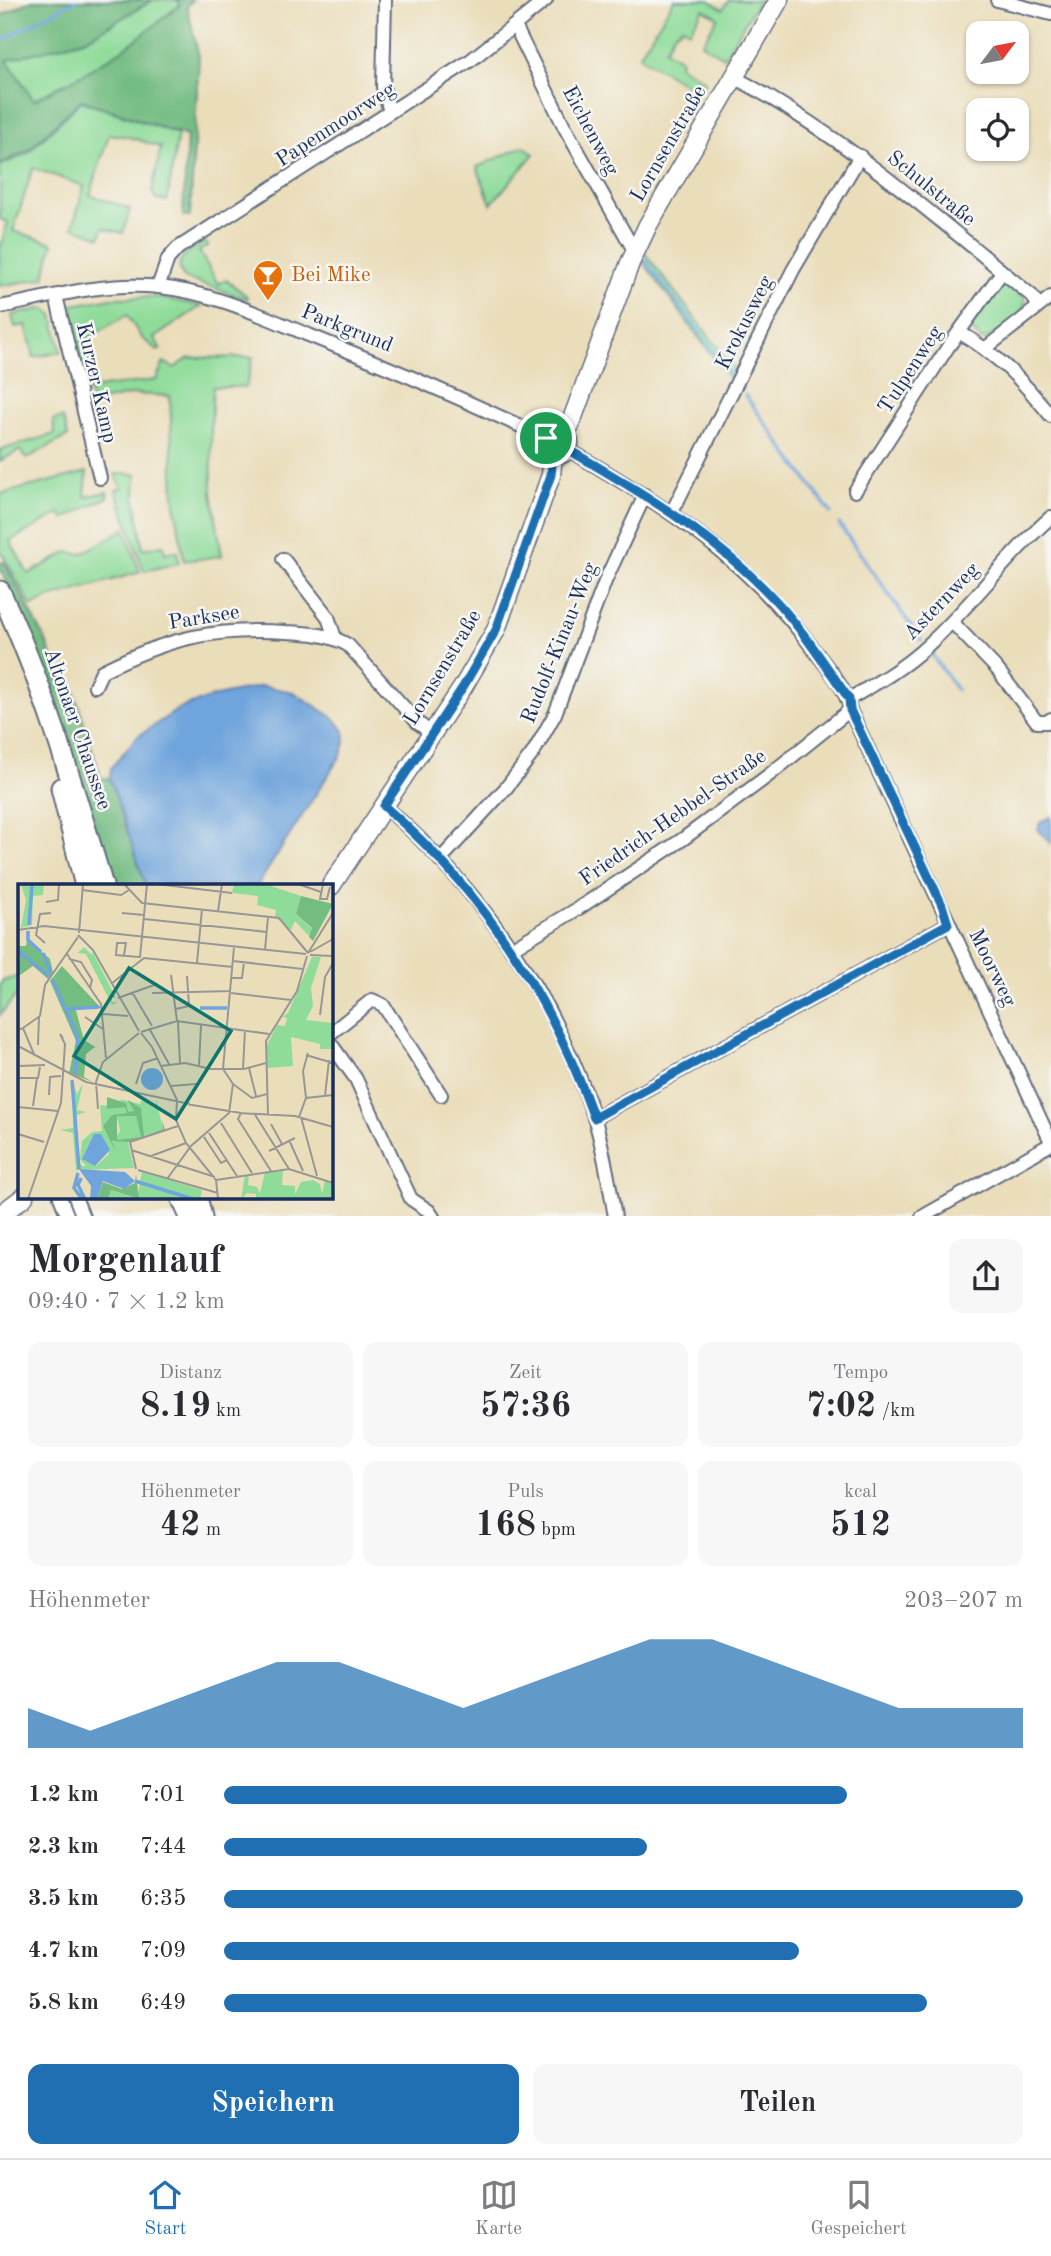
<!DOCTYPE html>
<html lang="de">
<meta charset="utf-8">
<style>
body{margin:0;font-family:"Old Standard TT",serif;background:#f7f7f7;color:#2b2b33;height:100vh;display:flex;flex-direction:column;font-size:26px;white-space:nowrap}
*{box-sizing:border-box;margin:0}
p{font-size:23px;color:#7c7c81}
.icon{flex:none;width:38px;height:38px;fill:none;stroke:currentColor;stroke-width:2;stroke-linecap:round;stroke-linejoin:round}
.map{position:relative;height:1216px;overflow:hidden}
.side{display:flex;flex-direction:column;background:#fff;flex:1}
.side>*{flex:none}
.needle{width:46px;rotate:58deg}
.buttons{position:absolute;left:966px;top:21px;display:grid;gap:14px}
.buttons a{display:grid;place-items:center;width:63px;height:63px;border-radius:14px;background:#fff;box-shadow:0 2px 5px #0004;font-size:35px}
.pin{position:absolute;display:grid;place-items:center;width:60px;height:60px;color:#fff;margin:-30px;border:4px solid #fff;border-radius:50%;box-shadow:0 2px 7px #0007}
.round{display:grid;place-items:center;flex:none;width:74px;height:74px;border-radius:14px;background:#f7f7f7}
.summary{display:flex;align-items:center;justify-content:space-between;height:119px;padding:0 28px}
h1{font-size:38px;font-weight:700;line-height:52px}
.stats{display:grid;grid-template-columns:repeat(3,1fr);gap:10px;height:119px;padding:7px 28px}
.stats div{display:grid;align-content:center;border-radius:14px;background:#f7f7f7;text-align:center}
.stats b{font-size:35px;font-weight:700}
.stats small{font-size:19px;font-weight:400}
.stats p{font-size:19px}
.chart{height:196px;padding:14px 28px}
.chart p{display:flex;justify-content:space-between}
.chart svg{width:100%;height:126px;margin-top:7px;fill:#1f6fb2;opacity:.7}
.button{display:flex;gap:14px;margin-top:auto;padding:14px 28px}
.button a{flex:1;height:80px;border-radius:14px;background:#1f6fb2;color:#fff;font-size:28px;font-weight:700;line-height:80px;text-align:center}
.button a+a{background:#f7f7f7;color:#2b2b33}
ul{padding:0 28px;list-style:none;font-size:23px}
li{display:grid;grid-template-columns:112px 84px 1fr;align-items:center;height:52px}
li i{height:18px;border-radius:9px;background:#1f6fb2}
.dock{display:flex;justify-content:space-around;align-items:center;height:98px;border-top:2px solid #e1e1e2;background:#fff;font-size:19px;color:#7c7c81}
.dock a{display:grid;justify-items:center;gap:4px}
.dock .selected{color:#1f6fb2}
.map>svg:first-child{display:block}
.green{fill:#8fdc9a;stroke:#55867c;stroke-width:2}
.forest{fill:#73bc82;stroke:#477670;stroke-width:2}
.water{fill:#6fa4dc;stroke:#456a9d;stroke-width:2}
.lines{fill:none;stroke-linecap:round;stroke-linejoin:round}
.stream{stroke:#6fa4dc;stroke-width:3.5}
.street-casing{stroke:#636c7e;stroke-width:16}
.secondary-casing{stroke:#636c7e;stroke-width:21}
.primary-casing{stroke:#636c7e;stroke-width:23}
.street{stroke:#fff;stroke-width:12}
.secondary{stroke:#fff;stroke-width:18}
.primary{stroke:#fff;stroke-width:19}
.route-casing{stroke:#fff;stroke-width:14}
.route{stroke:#1f6fb2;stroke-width:9}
.labels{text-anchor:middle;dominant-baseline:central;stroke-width:5;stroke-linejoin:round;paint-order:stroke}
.street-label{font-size:21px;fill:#1b2f5e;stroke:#f6f6f2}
.food-label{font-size:21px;fill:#c56008;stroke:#f6f6f2;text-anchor:start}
.inset-river{fill:none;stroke:#6fa4dc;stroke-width:3.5}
.inset-road{fill:none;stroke:#979795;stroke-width:2}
.view{fill:#0f766e;fill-opacity:0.15;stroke:#0f766e;stroke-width:3.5}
.inset-edge{fill:none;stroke:#1b2f5e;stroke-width:3.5}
</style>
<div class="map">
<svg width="1051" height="1217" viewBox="0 0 1051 1217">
<rect width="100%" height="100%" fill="#f6f6f2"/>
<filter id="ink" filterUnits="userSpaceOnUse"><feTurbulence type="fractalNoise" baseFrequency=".0143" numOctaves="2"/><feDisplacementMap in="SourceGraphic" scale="14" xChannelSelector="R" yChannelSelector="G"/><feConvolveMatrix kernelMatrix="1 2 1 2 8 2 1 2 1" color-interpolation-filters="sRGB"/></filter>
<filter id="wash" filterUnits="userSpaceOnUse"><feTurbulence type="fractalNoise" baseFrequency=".00686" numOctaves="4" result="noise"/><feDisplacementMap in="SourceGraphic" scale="28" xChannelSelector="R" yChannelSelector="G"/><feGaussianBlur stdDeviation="1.57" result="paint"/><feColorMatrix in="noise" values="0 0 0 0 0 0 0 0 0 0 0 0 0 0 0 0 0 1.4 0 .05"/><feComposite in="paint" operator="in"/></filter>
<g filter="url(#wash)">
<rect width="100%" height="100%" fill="#eaddba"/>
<g class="green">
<path d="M153 0H177L181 4 128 46 83 74 34 100 6 60 84 40Z"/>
<path d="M674 0H709L723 9 729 0H759L724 57 702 44 718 17 703 9 690 31 682 27 674 34 665 50 681 60 679 65 705 81 698 92 639 56Z"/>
<path d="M81 101 178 134 167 201 156 199 152 191 161 147 129 137 109 134 90 195 130 209 123 233 103 228 100 237 73 227 84 186 33 168 13 231 53 243 44 278 0 286V248L8 222 0 219V166L28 153Z"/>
<path d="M524 146 534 154 491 204 477 167Z"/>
<path d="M205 241 208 246 199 251 218 284 226 280 247 296V299L184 278C171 259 190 250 205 241Z"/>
<path d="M644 252 736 371 731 381 641 259Z"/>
<path d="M1004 284 1011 286 1025 298C1027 318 1001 329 987 339L982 340 972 331 971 325 999 285Z"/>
<path d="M156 297 201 306 154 338 161 349 158 351 141 337 127 315 81 342 94 366 82 369 72 327C66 320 64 314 68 306L112 298Z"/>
<path d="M45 308 53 315 61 352 34 357 26 325 15 327 12 315Z"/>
<path d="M253 357 246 387H213L211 426 212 493 222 556 184 561 174 498 170 396 135 394 96 402 91 400 88 389 156 380 164 362 174 368 189 358Z"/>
<path d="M63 418 68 436 26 459 20 450 0 461V450L55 434 53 420Z"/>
<path d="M87 472 85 497 107 492 108 497 64 519 60 513 10 541 28 574 68 552 81 554 125 529 140 572 49 598 31 606 0 550V494Z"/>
<path d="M115 474H136L135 498 143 549 163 545 165 553 177 551 179 563 144 571 116 490 122 488Z"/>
<path d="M19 976V992L0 1015V984L3 981Z"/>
</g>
<g class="forest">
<path d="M32 0H153L84 40 7 60 34 100 83 74 128 46 180 5 177 0H193L187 6 199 57 190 217 183 216 187 136 81 100 28 151 0 164V16Z"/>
<path d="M4 562 46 641 63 689 73 687 101 778 110 779 146 886H112L35 644 0 568V563Z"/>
</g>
<g class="water">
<path d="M262 686 293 692 334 718 344 731 345 743 341 755 257 886H146L110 779 111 768 137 737 180 708 216 696Z"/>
<path d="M1051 817V844L1038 829 1040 823Z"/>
</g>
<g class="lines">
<g class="stream">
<path d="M0 41 76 0"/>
<path d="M642 256 732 376"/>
<path d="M745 395 831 513"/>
<path d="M839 524 921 640"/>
<path d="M932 655 957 690"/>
</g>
</g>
</g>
<g filter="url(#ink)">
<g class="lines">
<g class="street-casing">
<g id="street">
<path d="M385 0 383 87 390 112"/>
<path d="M997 0 1051 14"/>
<path d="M515 26 565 128 635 252"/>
<path d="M734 77C845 137 935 216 1032 296L1039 306"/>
<path d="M158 287 168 259 178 248 471 60 546 0"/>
<path d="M56 296 100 478"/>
<path d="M0 307C51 297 106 281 159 287 210 292 258 314 306 334 387 366 467 401 546 438"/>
<path d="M959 332C998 355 1023 381 1051 416"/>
<path d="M986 348 1051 297"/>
<path d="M567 449C668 507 749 560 818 655 830 671 847 690 850 710L1051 1142"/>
<path d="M855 491 948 347 1002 272"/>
<path d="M672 512 793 270 860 156"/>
<path d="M283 559 328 617 335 638"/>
<path d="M952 622 997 669 1037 722H1047L1051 719"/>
<path d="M95 686 102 671C166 639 213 627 286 632 308 633 329 634 348 645L418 723 431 733"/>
<path d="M849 699C877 683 905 667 928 645 972 605 1006 556 1051 517"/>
<path d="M384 806C480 888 555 997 594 1117 604 1149 609 1183 615 1217"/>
<path d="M440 860 506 788 533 753 555 714 606 579 645 495"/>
<path d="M511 949 579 908 683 839 769 775 850 710"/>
<path d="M331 1033 372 1000 383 1005 441 1095"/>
<path d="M331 1044 356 1079 411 1199 429 1211 433 1217"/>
<path d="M594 1118 948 924"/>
<path d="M60 1197 68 1217"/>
<path d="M75 1197 83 1217"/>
<path d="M922 1217 1051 1144"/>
</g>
</g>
<g class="secondary-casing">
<g id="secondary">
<circle cx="557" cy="443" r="12"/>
<path d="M564 433 570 425 630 263 648 225 779 0"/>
<path d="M331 886 463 687 496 630 551 475 553 455"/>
<path d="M0 1215 24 1197"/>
</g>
</g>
<g class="primary-casing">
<g id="primary">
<path d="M0 591C44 686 73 785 103 886"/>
<path d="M61 788 85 886"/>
<path d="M181 1197 190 1217"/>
<path d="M197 1197 202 1217"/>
</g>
</g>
<use href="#street" class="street"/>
<use href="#secondary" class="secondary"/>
<use href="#primary" class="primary"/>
</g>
</g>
<g class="lines" filter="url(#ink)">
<g class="route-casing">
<path id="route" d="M557 431 564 433 568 439 567 449C642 492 716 537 775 600 803 630 825 665 849 699L850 710 942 905 948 924 594 1118C551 997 482 890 384 806L463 687 496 630 551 475 553 455 545 446C545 438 548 432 557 431Z"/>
</g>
<use href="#route" class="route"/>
</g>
<defs>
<g id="bar-pin" transform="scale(1.575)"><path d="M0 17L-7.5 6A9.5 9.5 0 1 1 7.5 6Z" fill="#e8710a" stroke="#f6f6f2"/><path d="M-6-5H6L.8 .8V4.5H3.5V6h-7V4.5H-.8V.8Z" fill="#fff"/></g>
</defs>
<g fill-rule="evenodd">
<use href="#bar-pin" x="268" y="275"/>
</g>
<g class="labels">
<g class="street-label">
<text transform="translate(336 125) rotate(-33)">Papenmoorweg</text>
<text transform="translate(590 131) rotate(62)">Eichenweg</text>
<text transform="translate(669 144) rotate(-60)">Lornsenstraße</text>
<text transform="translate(931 189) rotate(39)">Schulstraße</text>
<text transform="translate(745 323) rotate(-63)">Krokusweg</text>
<text transform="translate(347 329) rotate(22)">Parkgrund</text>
<text transform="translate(911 370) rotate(-57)">Tulpenweg</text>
<text transform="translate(96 383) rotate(77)">Kurzer Kamp</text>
<text transform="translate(942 602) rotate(-46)">Asternweg</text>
<text transform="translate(204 618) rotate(-9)">Parksee</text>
<text transform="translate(560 643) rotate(-68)">Rudolf-Kinau-Weg</text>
<text transform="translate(443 668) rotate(-59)">Lornsenstraße</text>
<text transform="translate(77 729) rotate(71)">Altonaer Chaussee</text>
<text transform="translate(673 818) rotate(-35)">Friedrich-Hebbel-Straße</text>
<text transform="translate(992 968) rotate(64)">Moorweg</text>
</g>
<g class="food-label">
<text x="291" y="275">Bei Mike</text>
</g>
</g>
<g transform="translate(18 884)">
<rect width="315" height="315" fill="#eaddba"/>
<path d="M3 0H26L25 11 15 12 14 41 3 44 8 16ZM216 0H247L283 12 278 30 294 45 291 52 277 37 273 46 257 33 258 26 239 21 240 12 214 9ZM66 63 74 71V67L98 114 93 113 94 118H100L94 121 68 70 60 69ZM294 73H303L293 104 295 122 288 136 315 139V165H302V160L273 153 275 182 249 184 248 163 259 141 267 142 269 134 264 133 270 129ZM54 195 59 210 65 199 59 226 68 228 59 231 58 245 59 277 64 282H68L62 275 64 257 74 248 84 247 82 221 108 223 102 215 122 220 124 216 138 225V215L145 245 125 252 120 224 115 222 116 228H109L118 232 123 253 110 258 116 284 58 286 55 249 42 246 55 244ZM94 231H107L99 232 102 247 94 259 86 242ZM76 250 86 257 91 270 78 282 64 275ZM265 287 264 301 277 302V310L283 298 295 296 302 300 304 310 307 296 315 300V315H238V310L229 309 223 315 227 291H231L230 301 239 303 242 309 247 288ZM124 288 184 306 182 315H90L93 306 119 315Z" fill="#8fdc9a" fill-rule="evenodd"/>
<path d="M283 12 315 20 295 57 291 53 294 44 278 30ZM11 45 10 56 32 75 35 89 30 95 15 82 2 91 0 100V62H8ZM44 82 83 124 57 123 66 156 84 167 77 163 68 170 66 193 75 198 51 189 58 157 32 97ZM89 213 108 219 110 228 116 227 110 216 123 224 126 252 145 245 144 236 147 246 110 258 94 257 98 268 85 242 94 231 109 229 107 223 89 225ZM99 232H118L123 253 99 256ZM118 290 121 315 93 306 90 315H79L85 298 104 305 117 299Z" fill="#73bc82" fill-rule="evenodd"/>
<path d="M123 195a11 11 0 1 1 22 0a11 11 0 1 1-22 0ZM76 250H83L92 266 77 282 64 275ZM61 285 107 288 117 297 106 305 85 297 79 315H72L73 302Z" fill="#6fa4dc"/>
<path class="inset-river" d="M11 41 14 0M10 47V56L23 68M0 67 31 92M25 69 33 89M34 95 60 153 57 190M182 124H209M49 125 81 123M54 196 61 285M60 289 56 304 64 315M63 294 60 301 67 315M117 297 175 315"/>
<path class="inset-road" d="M106 0 124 19 261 34 290 69M138 0 214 9M280 0 303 8M305 0 302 15H309L312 3M64 6 103 11 111 6M28 18 40 16 41 0M200 27 204 0M104 29 126 31M126 35 249 48M0 46 26 42 288 70M61 49 65 0M60 51 75 66 121 147M27 59 18 51 22 30 33 29M247 66 250 33M292 68 315 55M290 69 315 29M49 70 83 120 88 174M106 71 108 59H99L98 71 121 73H122L129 0M292 71 315 72M51 75 63 78 74 96 72 104M215 77 285 85M179 79 184 25M153 91 159 137M214 94H224L226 78M93 100 126 74 215 83M114 108 134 142M134 109 213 107M213 109 273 116M100 114 136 101M158 125 171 122 169 92M85 130 110 132M302 131 307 93 315 79M67 133 85 145M160 138 162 179M5 144 22 132 27 101 60 53M131 144 151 180M0 146 5 144 16 170M123 148 159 137 251 150M123 149 134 163 159 216 158 236 168 259 198 296 200 315M20 161 21 133M2 163 68 198 172 220M288 171 315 179M181 181 183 141M0 182 27 181M143 182 167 179 193 185H226L248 179M231 184 238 212M225 185 227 146M0 194H20L22 183M118 200 125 179 140 174M215 200 234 214 249 210M153 202 178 200M31 211 32 193 43 192M307 212 311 176M288 214 285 187 290 169M168 220 223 229M15 222 19 194M0 223 40 227M80 225 78 198 85 178 121 149M220 229 277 232 315 243M223 229 220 235 253 287M236 229 271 285M250 230 248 157 279 107 289 72M281 233 288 214 315 211M283 233 299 292M203 239 234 289M253 240 264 260M191 249 219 292M0 250 26 258M186 253 203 279 209 276M271 256 285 287M113 266 197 293M251 267 277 254M133 272 168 259M118 285 112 258 160 242M120 286 200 309M149 295 173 262 211 229 215 200 205 185 216 63M198 296 271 285 315 299M10 315 43 219 47 160 42 150 45 154"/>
<path class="view" d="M111 84 213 147 158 235 56 172Z"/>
<rect width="315" height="315" class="inset-edge"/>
</g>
</svg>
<div class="buttons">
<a><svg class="needle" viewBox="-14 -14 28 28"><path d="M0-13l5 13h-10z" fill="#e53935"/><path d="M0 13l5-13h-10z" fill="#7c7c81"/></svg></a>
<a><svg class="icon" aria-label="locate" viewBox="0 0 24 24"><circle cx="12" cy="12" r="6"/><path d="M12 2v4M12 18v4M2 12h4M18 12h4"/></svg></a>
</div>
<div class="pin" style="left:546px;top:438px;background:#1e9e55"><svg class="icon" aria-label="arrive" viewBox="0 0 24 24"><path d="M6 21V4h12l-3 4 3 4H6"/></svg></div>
</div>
<section class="side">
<div class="summary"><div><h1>Morgenlauf</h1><p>09:40 · 7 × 1.2 km</p></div><a class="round"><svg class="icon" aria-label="share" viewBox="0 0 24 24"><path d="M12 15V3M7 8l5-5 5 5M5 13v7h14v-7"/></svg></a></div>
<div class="stats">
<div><p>Distanz</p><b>8.19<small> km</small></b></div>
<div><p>Zeit</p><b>57:36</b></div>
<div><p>Tempo</p><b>7:02<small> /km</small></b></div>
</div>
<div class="stats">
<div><p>Höhenmeter</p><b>42<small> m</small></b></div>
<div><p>Puls</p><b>168<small> bpm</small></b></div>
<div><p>kcal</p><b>512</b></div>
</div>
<div class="chart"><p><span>Höhenmeter</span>203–207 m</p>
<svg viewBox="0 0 160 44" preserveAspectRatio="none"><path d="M0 44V30L10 38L20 30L30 22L40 14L50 14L60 22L70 30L80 22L90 14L100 6L110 6L120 14L130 22L140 30L150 30L160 30V44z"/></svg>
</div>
<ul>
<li><b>1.2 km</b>7:01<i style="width:78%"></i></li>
<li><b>2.3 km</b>7:44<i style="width:53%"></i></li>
<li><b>3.5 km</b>6:35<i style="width:100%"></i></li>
<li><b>4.7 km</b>7:09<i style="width:72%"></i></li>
<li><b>5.8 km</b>6:49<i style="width:88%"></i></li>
</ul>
<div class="button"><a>Speichern</a><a>Teilen</a></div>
</section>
<nav class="dock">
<a class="selected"><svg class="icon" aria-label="home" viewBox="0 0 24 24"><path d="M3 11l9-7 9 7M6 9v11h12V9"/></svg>Start</a>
<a><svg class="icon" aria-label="map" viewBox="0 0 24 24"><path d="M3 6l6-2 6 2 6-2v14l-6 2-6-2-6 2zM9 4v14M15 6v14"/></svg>Karte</a>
<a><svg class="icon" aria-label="saved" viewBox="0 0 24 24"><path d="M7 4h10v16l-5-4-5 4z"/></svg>Gespeichert</a>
</nav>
